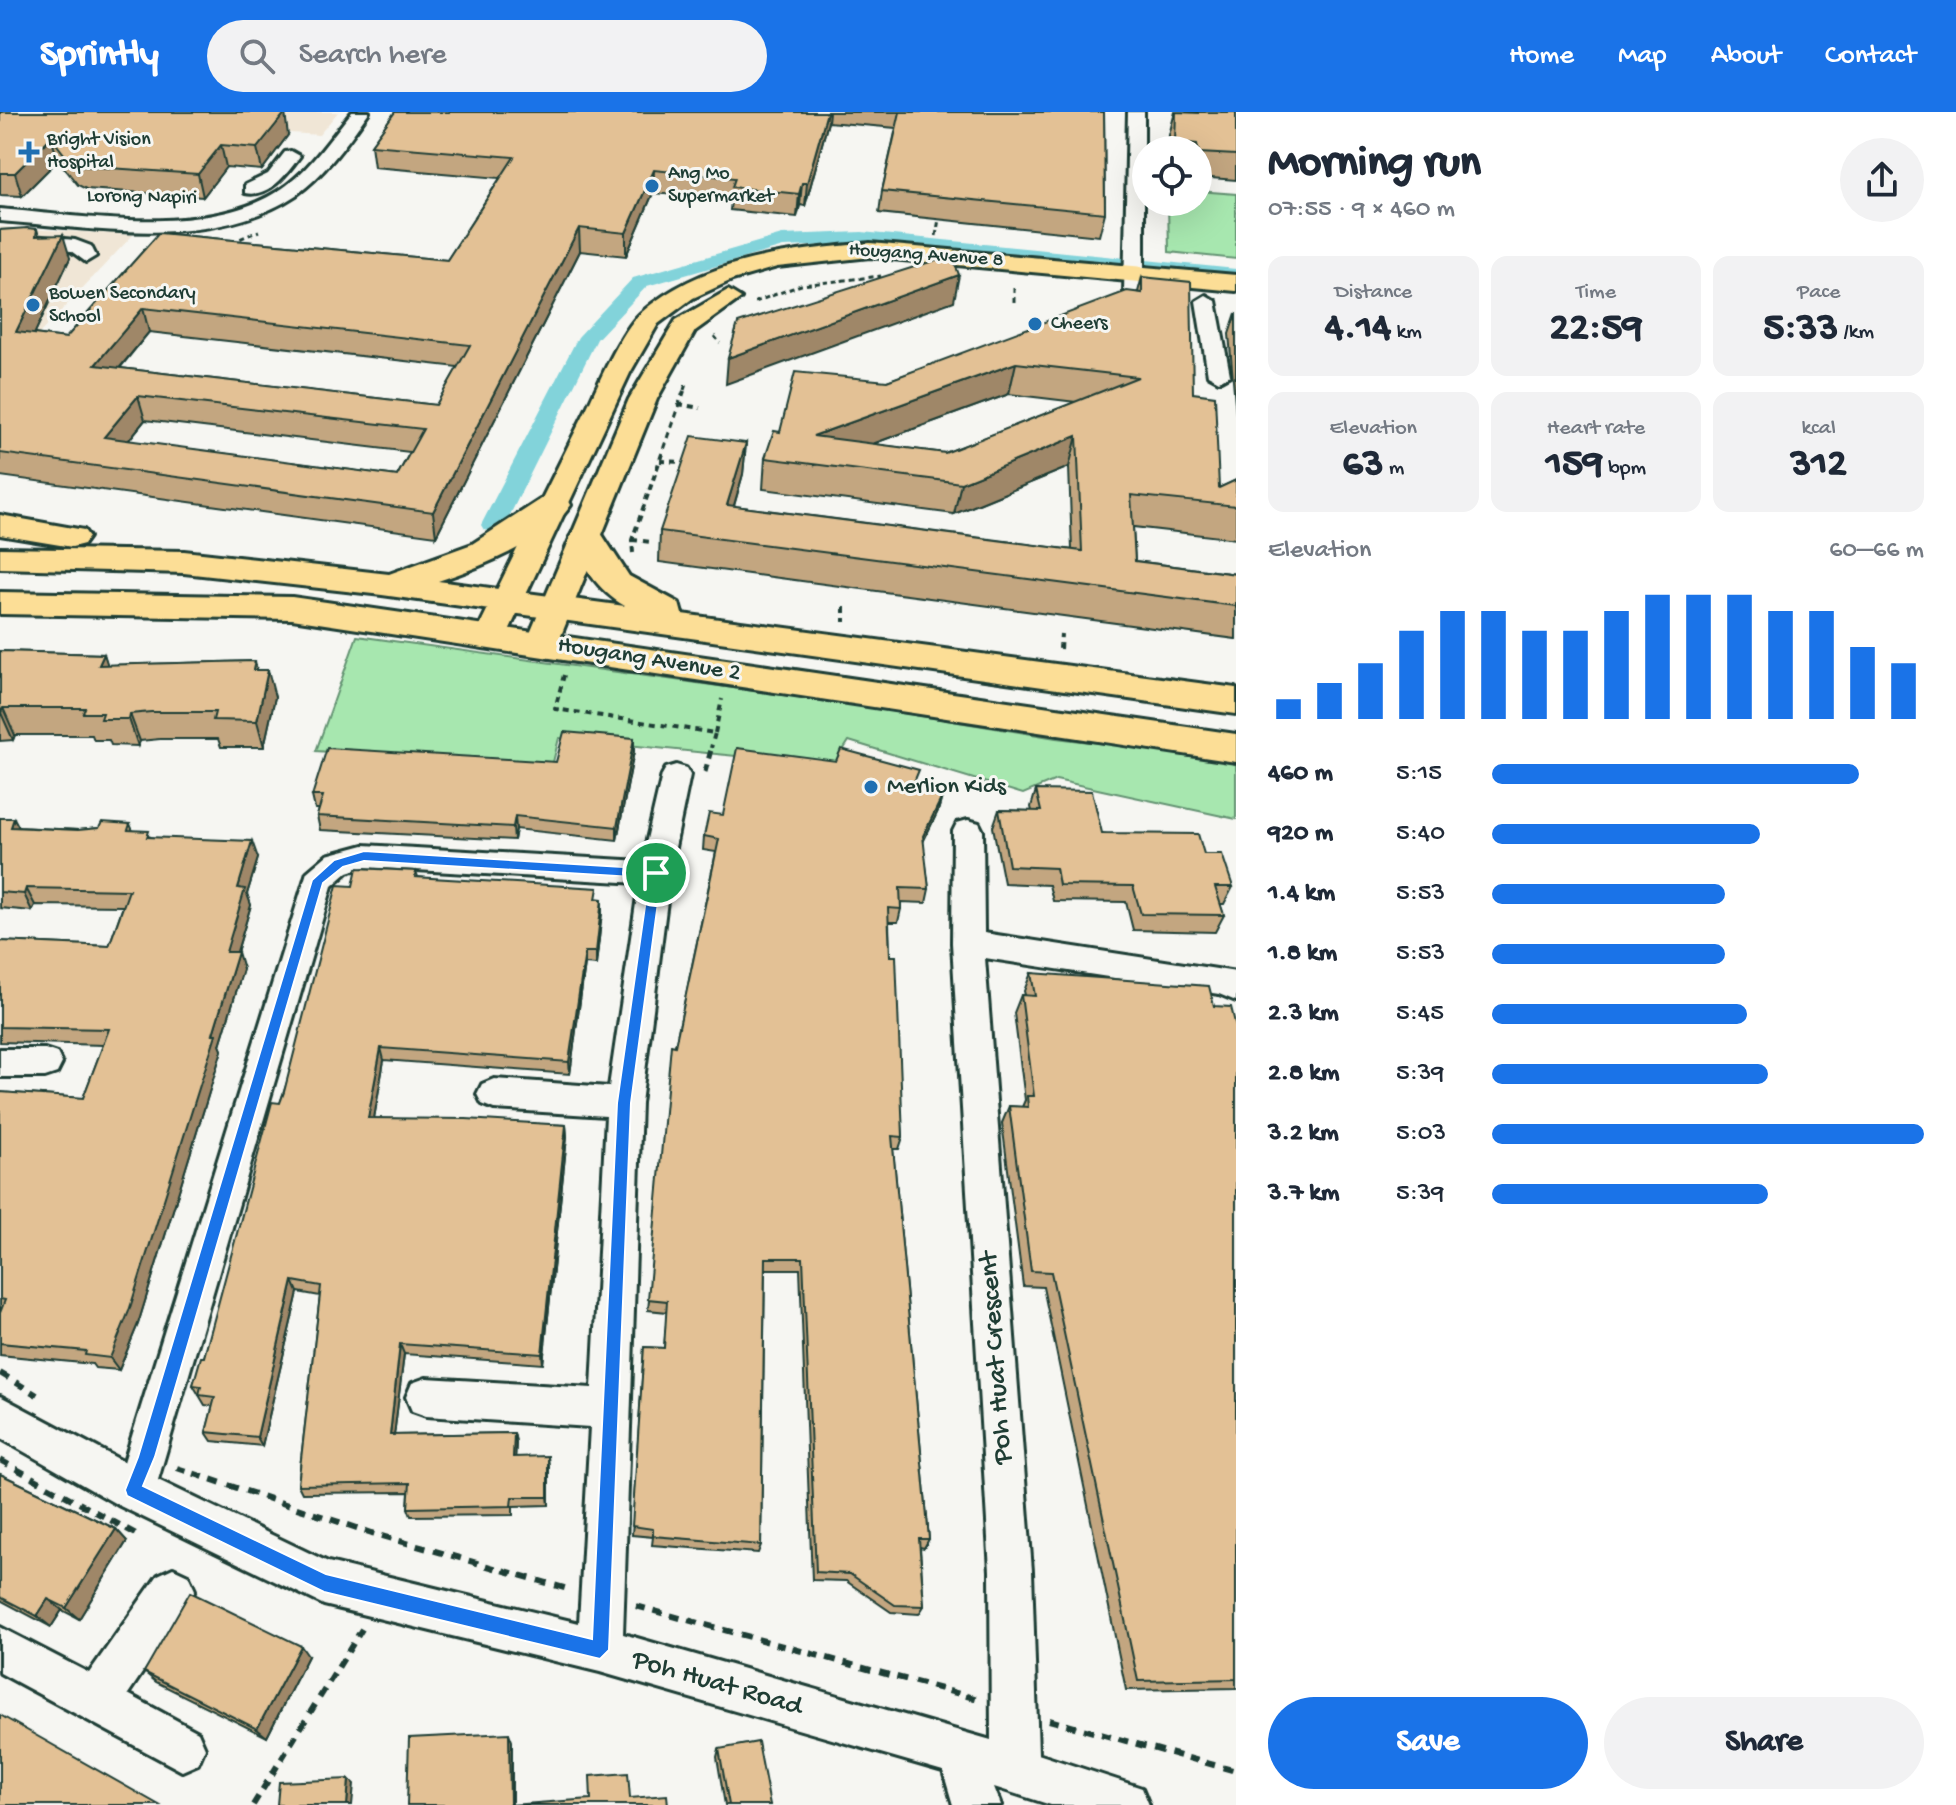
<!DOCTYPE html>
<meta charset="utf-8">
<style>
body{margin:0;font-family:"Gochi Hand",sans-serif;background:#f2f2f3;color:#1f2937;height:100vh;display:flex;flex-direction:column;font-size:30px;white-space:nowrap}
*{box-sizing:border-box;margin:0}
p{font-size:26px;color:#747a83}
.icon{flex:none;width:44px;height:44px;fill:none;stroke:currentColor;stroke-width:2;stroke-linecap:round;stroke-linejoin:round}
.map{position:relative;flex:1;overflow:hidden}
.drawer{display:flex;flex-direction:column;background:#fff;width:720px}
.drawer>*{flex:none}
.controls{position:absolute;left:1132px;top:24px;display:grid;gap:16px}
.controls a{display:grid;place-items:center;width:80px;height:80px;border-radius:50%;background:#fff;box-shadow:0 8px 32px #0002;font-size:40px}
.pin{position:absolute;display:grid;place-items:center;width:68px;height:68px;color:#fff;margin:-34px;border:4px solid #fff;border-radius:50%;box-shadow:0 2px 8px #0007}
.round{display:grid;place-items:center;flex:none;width:84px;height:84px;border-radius:42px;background:#f2f2f3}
.headline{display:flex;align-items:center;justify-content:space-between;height:136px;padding:0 32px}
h1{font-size:44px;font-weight:700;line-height:60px}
.figures{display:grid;grid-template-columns:repeat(3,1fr);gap:12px;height:136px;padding:8px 32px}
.figures div{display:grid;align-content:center;border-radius:16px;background:#f2f2f3;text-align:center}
.figures b{font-size:40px;font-weight:700}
.figures small{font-size:22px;font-weight:400}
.figures p{font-size:22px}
.chart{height:224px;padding:16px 32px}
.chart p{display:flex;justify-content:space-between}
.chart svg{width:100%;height:144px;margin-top:8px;stroke:#1a73e8;stroke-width:6}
.action{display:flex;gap:16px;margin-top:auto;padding:16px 32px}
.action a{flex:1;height:92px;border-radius:48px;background:#1a73e8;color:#fff;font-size:32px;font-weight:700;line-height:92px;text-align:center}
.action a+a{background:#f2f2f3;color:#1f2937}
ul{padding:0 32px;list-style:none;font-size:26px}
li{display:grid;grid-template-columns:128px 96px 1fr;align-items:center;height:60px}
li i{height:20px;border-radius:10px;background:#1a73e8}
header{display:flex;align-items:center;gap:48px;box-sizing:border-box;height:112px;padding:0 40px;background:#1a73e8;color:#fff}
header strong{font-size:38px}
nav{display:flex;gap:44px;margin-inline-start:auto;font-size:28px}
.search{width:560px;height:72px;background:#f2f2f3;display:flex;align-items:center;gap:20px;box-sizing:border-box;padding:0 28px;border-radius:44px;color:#747a83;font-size:30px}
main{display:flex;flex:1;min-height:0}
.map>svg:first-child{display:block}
.built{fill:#f0e6d6}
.green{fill:#a7e7af;stroke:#639272;stroke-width:2}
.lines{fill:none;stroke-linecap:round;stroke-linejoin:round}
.canal{fill:#82d3da;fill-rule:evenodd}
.minor-casing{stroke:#1f3d34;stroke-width:6}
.major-casing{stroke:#1f3d34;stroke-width:6}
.highway-casing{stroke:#1f3d34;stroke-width:6}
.path-far3{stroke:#1f3d34;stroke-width:3;stroke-dasharray:5 4;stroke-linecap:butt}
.path-far2{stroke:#1f3d34;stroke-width:4;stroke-dasharray:6 5;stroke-linecap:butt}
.path-far1{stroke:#1f3d34;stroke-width:5;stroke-dasharray:8 6;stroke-linecap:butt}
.path{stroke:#1f3d34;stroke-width:6;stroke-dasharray:10 8;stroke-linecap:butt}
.minor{fill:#f6f6f2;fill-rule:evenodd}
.major{fill:#fcde96;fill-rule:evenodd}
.highway{fill:#fcde96;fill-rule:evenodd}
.wall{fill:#c3a680;stroke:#1f3d34;stroke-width:2;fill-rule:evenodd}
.shaded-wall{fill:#9f8768;stroke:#1f3d34;stroke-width:2}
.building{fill:#e3c195;stroke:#1f3d34;stroke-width:2;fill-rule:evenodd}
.route{fill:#1a73e8;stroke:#fff;stroke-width:2;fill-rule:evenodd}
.poi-dot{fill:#1f6fb2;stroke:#f6f6f2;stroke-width:3}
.labels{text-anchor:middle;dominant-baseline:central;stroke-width:6;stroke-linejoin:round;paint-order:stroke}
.far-poi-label{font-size:20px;fill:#1f3d34;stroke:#f6f6f2;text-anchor:start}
.far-street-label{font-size:20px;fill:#1f3d34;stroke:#f6f6f2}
.street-label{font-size:24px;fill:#1f3d34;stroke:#f6f6f2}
.poi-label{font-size:24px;fill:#1f3d34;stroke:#f6f6f2;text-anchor:start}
.near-street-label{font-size:28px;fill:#1f3d34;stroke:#f6f6f2}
</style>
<header>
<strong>Sprintly</strong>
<div class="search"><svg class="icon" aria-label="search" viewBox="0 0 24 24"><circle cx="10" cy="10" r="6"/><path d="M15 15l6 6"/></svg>Search here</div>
<nav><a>Home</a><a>Map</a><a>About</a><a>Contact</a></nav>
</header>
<main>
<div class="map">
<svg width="1236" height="1693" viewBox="0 0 1236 1693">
<rect width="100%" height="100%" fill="#f6f6f2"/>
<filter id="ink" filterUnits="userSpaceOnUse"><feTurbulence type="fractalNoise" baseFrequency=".0125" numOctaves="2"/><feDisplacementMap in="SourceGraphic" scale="16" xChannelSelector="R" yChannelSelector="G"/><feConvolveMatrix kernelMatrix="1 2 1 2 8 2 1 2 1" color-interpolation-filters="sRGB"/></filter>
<g filter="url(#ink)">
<g class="built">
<path d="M115 0H338L319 23 108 8Z"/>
<path d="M0 115 133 123 0 263Z"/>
</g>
<g class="green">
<path d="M1198 79 1236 82V147L1169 140 1168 90H1198Z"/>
<path d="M357 524 848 592 1056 626 1236 647V707L1056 668 1023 682 849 629 833 654 559 626 552 654 316 639Z"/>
</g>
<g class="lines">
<path class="canal" d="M862 120 1236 157V169L862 132 783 135 647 174 597 227 505 413 493 420 484 418 481 413 578 225 633 166 782 123Z"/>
<g class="minor-casing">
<g id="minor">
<path d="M352 0H369C349 28 325 63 296 83 212 139 94 116 0 109V97C86 104 213 128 287 73 313 53 331 25 352 0Z"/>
<path d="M1128 0H1144V181L1134 187 1124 181Z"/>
<path d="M291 39 300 44C287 62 269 86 245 81V73L268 62 285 40Z"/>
<path d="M0 121 75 128 91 134 96 144 86 150 71 139 0 133Z"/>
<path d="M1206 183 1216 189 1230 263 1219 269 1208 263 1196 189Z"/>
<path d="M676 653 686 656 690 663 672 750 641 991 623 1522 991 1628 990 1459 952 831 953 719 957 711 968 708 979 711 983 719 984 821 1236 860V889L1219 882 985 846 1032 1459 1038 1642 1142 1676 1149 1693H1051L994 1675 1001 1693H953L943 1659 600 1560 324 1493 118 1393 0 1326V1284L124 1350 307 760 327 743 364 733 642 749 662 663 666 656ZM364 755 639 771 609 975 494 967 482 972 477 982 482 992 494 997 606 1004 592 1276 426 1266 412 1271 406 1285 412 1299 426 1304 590 1315 579 1511 328 1450 158 1368 332 774 348 760Z"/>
<path d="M0 937H45L57 941 62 951 57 961 45 965H0Z"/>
<path d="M173 1456 188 1463 195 1478 188 1493 128 1582 198 1620 205 1636 198 1652 182 1659 0 1561V1515L89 1561 158 1463Z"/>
</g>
</g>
<g class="major-casing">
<g id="major">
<path d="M870 131 1236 163V179L870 145 777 155 732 168 693 186 658 212 630 261 507 523 503 531 491 534 479 531 475 523C511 449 548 374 585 300 597 275 622 216 642 200 706 145 790 139 870 131Z"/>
<path d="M728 178 741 186 695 219 657 287 558 531 554 539 542 542 530 539 526 531 629 287 676 208Z"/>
</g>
</g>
<g class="highway-casing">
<g id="highway">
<path d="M555 383 567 386 571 393C547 429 479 456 438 469L625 494C597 478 583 454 570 425L575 418 587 415 599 418 629 464 679 491 682 502 1236 576V602L382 483 184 461 0 456V436L184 439 389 462 472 432 543 386Z"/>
<path d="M0 403 84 418 89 425 84 432 72 435 0 423Z"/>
<path d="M0 480 292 485 1236 622V650L292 507 0 502Z"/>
</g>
</g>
<g class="path-far3">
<path d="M936 124 939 107"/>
<path d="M232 130 259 119"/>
<path d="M1014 176V191"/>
<path d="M755 190 801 173 881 164"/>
<path d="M714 224 720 231"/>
<path d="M684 278 686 272"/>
</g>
<g class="path-far2">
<path d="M678 292 700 296"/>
<path d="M660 349 682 350"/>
<path d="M632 428 652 430"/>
<path d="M633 441 632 428 685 276"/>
<path d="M844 495V510"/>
<path d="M1060 537 1061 522"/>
<path d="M564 563 555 597 715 621 711 636"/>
<path d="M715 621 722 587"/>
</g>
<path class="path-far1" d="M705 660 712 634"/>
<g class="path">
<path d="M0 1261 37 1283"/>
<path d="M0 1348 136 1422"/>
<path d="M177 1356 372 1421 568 1477"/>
<path d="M636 1494 978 1587"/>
<path d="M1049 1608 1236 1659"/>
<path d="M253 1693 362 1517"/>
</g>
<use href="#minor" class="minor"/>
<use href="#major" class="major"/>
<use href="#highway" class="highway"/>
</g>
<g class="wall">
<path d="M0 0 288 23 262 58 226 55 203 85 86 77 78 73 58 48 22 84 0 83Z"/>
<path d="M395 0H1104L1105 101 1099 124 879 101 882 79 896 16 828 10 805 94 800 93 797 105 730 98 731 88 653 81 626 144 580 139 436 424 0 364V118L37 117 39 124 70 146 34 222 66 226 159 121 447 148 500 66 374 55 371 33ZM149 220 458 255 436 293 120 256ZM145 308 410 340 397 364 128 329Z"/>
<path d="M1175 0H1236V68L1198 65V38H1168L1169 23Z"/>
<path d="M1142 165 1193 281 1219 376 1236 368V427L1133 415 1135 449 1236 462V527L659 450 660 419 746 331 743 362 734 394 1072 438 1069 355 954 402 763 377 765 346 780 320 887 269 1138 180ZM1009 282 1076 290 945 341 872 332Z"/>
<path d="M1236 201V302L1229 222Z"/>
<path d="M0 539 104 542 107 553 255 549 257 558 275 585 264 635H221L218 627H160L140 629 138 634 111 633 109 628H94L92 623H15L13 628 0 629Z"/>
<path d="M634 626V639L617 728 516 717 514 728 320 718 317 704 319 697H315L312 684 556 650Z"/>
<path d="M916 672 914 676 942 685 938 699 923 730 929 777 926 791 901 790V797L898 810H889L890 844 903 1025 899 1037H893L929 1427 924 1436 920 1435 924 1494 919 1502 891 1500 846 1469 812 1468 800 1157H765L761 1433 758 1441 652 1433 653 1425 632 1423 644 1235 664 1236 667 1200 648 1198 675 934 716 740 703 738 704 724 723 703Z"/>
<path d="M1036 678 1102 721 1204 742 1233 775 1224 792H1220L1224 803 1215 820 1133 818 1126 790 1053 789 1049 773 1004 771 993 715 999 698 1032 699 1031 695Z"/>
<path d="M0 706 19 715 78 718 99 716 130 712 133 719 151 725 258 746 247 782 251 793 237 840 243 857 220 933 222 938 138 1212 119 1258 95 1256 92 1252 0 1243V980L83 986 103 933 0 930V829L109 834 123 794 35 793 32 799 0 796Z"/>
<path d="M416 759 418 765 602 787V800L596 853 585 852 570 962 384 948 374 1006 566 1013 567 1025 543 1252 404 1242 394 1323 514 1321 516 1330 515 1345 549 1353V1393L513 1394V1403L411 1404 408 1396 409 1380 302 1381 298 1373 320 1184 298 1180 262 1334 212 1329 206 1320 213 1294 205 1293 193 1273 204 1245 280 991 353 774Z"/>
<path d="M1031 861 1214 894 1236 915V1576L1126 1578 1043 1175 1023 1174 1002 1011 1009 994 1022 995 1025 988 1014 901 1021 883H1025L1024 879Z"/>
<path d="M0 1362 116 1417 127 1429 79 1507 62 1498 51 1515 0 1488Z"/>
<path d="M308 1544 267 1625 156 1570 144 1560Z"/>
<path d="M719 1637 770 1693H725L717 1645Z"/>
</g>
<g class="shaded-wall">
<path d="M827 0H829L828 10 805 94 807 71Z"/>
<path d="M285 1 288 23 262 58 257 36Z"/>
<path d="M51 25 58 48 22 84 15 61Z"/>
<path d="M221 33 226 55 203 85 198 62Z"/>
<path d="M654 58 653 81 626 144V121Z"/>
<path d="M802 71 800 93 797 105 799 82Z"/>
<path d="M579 116 580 139 436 424 433 400Z"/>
<path d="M63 123 70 146 24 244 16 220Z"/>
<path d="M959 163 954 189 726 272 728 246Z"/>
<path d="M143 196 149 220 102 277 95 253Z"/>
<path d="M1016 251 1009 282 815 353 813 324Z"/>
<path d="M138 284 145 308 111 350 104 325Z"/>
<path d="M1077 324 1069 355 954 402 961 371Z"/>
<path d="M746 331 743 362 725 424 727 393Z"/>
<path d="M104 542 113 569 99 553Z"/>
<path d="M268 558 275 585 264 635 257 609Z"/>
<path d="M3 596 15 623 13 628 1 601Z"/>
<path d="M130 602 140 629 138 634 129 607Z"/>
<path d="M634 626V639L617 728V715Z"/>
<path d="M942 685 938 699 919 738 923 724Z"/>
<path d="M515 704 516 717 514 728 513 715Z"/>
<path d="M14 706 23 723 11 715Z"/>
<path d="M252 729 258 746 247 782 251 793 232 856 226 840 238 776Z"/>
<path d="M26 776 35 793 32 799 24 782Z"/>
<path d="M602 787V800L596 853V840Z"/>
<path d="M238 840 243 857 220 933 222 938 138 1212 119 1258 110 1246 213 922Z"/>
<path d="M585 840V852L570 962 569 950Z"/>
<path d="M381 936 384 948 372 1018 368 1006Z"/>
<path d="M566 1013 567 1025 543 1252 542 1242Z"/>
<path d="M293 1169 298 1180 262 1334 257 1325Z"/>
<path d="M400 1232 404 1242 393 1332 390 1323Z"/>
<path d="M514 1321 516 1330 515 1354 513 1345Z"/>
<path d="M548 1344 549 1353V1393L548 1385Z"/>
<path d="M116 1417 127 1429 79 1507 66 1496Z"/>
<path d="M48 1487 62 1498 51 1515 37 1504Z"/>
<path d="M301 1534 308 1544 267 1625 257 1617Z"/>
<path d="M509 1621 512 1629V1693H510Z"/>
<path d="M349 1667 354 1672 352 1693H347Z"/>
</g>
<g class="building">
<path d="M0 0H277L285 1 257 36 221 33 198 62 80 54 71 51 51 25 15 61H0Z"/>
<path d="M395 0H827L807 71H802L799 82 732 75 735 66 654 58 626 121 579 116 433 400 0 341V118L27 116 37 117 36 124 63 123 16 220 66 226 159 121 447 148 514 45 371 33ZM143 196 470 233 436 293 95 253ZM138 284 423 317 397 364 104 325Z"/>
<path d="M900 0H1104L1105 101 882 79Z"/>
<path d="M1176 0 1198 1V0H1236V43L1199 41 1197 32 1175 30Z"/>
<path d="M952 143 959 163 728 246 738 211Z"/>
<path d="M1142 165 1191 170 1193 281 1215 284 1219 376 1236 368V394L1131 383 1135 449 1236 462V494L660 419 692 324 746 331 727 393 1082 439 1077 324 961 371 765 346 774 319 780 320 795 260 887 269 1127 179 1142 181ZM1016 251 1138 265 945 341 813 324Z"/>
<path d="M0 539 104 542 99 553 255 549 253 558H268L257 609 213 608 215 600H151L130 602 129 607H101L103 601H83L85 596H3L0 601Z"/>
<path d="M564 620 634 626 617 715 515 704 513 715 317 704 323 684H312L327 636 556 650Z"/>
<path d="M737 636 836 649 841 637 919 658 912 675 942 685 923 724 929 777 900 776 901 797 888 796 890 844H896L903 1025 892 1024 929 1427H919L924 1494 895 1493 850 1462 816 1460 803 1146H765L761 1433 653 1424V1417L632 1414 644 1235 664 1236 667 1189 648 1187 671 933 675 934 719 727 704 724 709 701 723 703Z"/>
<path d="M1036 678 1092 679 1102 721 1198 722 1204 742H1222L1233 775H1215L1224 803 1141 802 1133 774 1059 773 1056 756 1009 754 999 698 1041 699Z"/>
<path d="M0 706H14L11 715 78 718 99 716 102 710 130 712 128 718 149 719 147 725 252 729 238 776 245 777 226 840H238L213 922H216L129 1199 110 1246 85 1243 86 1239 0 1231V1201L5 1188 0 1187V980L83 986 109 917 0 915V829L109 834 129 778 26 776 24 782 0 780Z"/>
<path d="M357 756 416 759 415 765 598 776 596 787H602L596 840H585L569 950 381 936 368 1006 466 1007 566 1013 542 1242 400 1232 390 1323 514 1321 513 1345 548 1344V1385H512L511 1394 408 1396 410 1371 298 1373 321 1174 293 1169 257 1325 206 1320 215 1285 199 1283 201 1274 193 1273 201 1245H204L272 990 280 991 284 980 337 773 353 774Z"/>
<path d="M1031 861 1209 874 1214 894 1231 895 1236 915V1567L1138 1569 1051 1160 1031 1159 1009 994 1028 995 1027 984H1034L1021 883 1035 884Z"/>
<path d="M0 1362 116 1417 66 1496 48 1487 37 1504 0 1485Z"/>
<path d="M190 1480 301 1534 257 1617 144 1560Z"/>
<path d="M0 1603 159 1693H0Z"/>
<path d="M509 1621 510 1693H407L409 1626Z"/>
<path d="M758 1630 770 1693H729L719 1637Z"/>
<path d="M628 1661 630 1686 667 1683 668 1693H510L591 1687 590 1664Z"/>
<path d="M349 1667 347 1693H277L279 1670Z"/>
</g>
</g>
<path class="route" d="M364 739 656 757 662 761 631 991 609 1538 600 1547 324 1480 127 1384 125 1378 138 1345 312 768 334 748ZM364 749 649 766 617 991 592 1527 326 1462 143 1374 155 1345 323 771 343 755Z"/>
<g class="poi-dot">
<path d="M25 28h8v8h8v8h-8v8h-8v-8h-8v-8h8z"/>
<circle cx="652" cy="74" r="8"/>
<circle cx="33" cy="193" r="8"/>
<circle cx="1035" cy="212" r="8"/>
<circle cx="871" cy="675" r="8"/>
</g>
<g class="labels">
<g class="far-poi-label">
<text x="47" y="28">Bright Vision<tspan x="47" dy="23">Hospital</tspan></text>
<text x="668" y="62">Ang Mo<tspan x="668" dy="23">Supermarket</tspan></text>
<text x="49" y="182">Bowen Secondary<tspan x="49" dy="23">School</tspan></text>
<text x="1051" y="212">Cheers</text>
</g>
<g class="far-street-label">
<text transform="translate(142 86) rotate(1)">Lorong Napiri</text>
<text transform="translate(926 144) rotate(4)">Hougang Avenue 8</text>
</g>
<g class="street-label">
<text transform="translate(649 548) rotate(9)">Hougang Avenue 2</text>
</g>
<g class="poi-label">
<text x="887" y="675">Merlion Kids</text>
</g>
<g class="near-street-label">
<text transform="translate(997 1246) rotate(-94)">Poh Huat Crescent</text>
<text transform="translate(717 1572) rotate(16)">Poh Huat Road</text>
</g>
</g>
</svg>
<div class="controls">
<a><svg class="icon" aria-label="locate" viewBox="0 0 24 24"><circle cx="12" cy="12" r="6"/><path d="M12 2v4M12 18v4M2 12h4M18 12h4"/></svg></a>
</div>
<div class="pin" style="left:656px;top:761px;background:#1e9e55"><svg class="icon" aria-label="arrive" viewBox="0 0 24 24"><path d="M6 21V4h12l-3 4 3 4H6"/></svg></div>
</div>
<section class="drawer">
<div class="headline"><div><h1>Morning run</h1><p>07:55 · 9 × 460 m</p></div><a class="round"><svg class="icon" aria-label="share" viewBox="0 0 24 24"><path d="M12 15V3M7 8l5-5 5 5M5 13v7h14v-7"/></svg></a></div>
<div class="figures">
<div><p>Distance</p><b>4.14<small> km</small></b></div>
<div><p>Time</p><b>22:59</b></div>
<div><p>Pace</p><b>5:33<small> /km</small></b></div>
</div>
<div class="figures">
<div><p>Elevation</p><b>63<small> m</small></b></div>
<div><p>Heart rate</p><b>159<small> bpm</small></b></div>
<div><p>kcal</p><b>312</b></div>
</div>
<div class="chart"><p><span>Elevation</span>60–66 m</p>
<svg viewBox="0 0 160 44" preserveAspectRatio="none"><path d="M5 44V38M15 44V33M25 44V27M35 44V17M45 44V11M55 44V11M65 44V17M75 44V17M85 44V11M95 44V6M105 44V6M115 44V6M125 44V11M135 44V11M145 44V22M155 44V27"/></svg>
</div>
<ul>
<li><b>460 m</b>5:15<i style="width:85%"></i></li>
<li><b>920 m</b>5:40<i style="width:62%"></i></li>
<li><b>1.4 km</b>5:53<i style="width:54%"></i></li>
<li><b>1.8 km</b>5:53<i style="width:54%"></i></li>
<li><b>2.3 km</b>5:45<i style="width:59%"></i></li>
<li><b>2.8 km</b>5:39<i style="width:64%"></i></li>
<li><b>3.2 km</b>5:03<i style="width:100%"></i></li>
<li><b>3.7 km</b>5:39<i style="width:64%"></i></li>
</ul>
<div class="action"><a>Save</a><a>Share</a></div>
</section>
</main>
